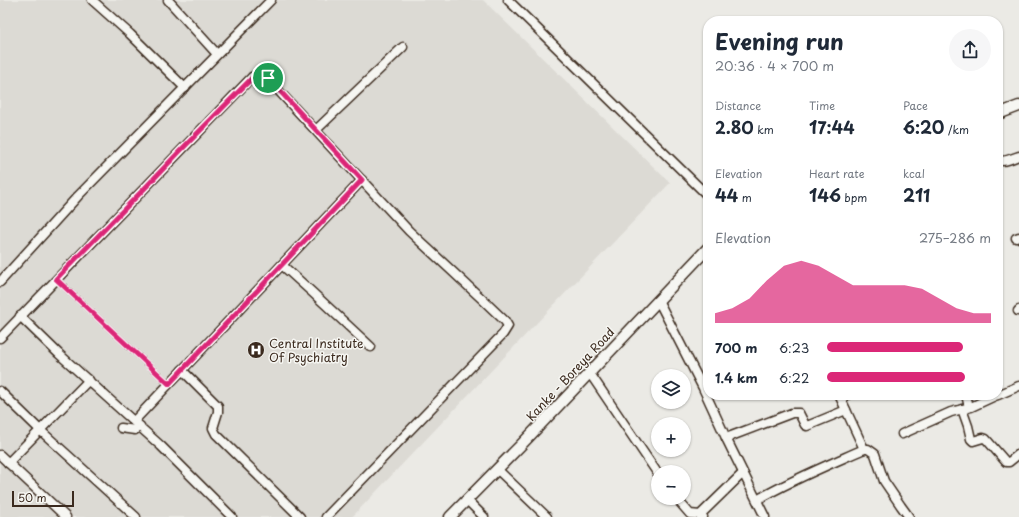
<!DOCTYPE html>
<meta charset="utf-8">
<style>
body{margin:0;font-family:"Playpen Sans",sans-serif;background:#f6f6f7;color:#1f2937;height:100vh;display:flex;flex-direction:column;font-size:15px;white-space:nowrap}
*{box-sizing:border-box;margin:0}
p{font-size:13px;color:#747a83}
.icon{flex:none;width:22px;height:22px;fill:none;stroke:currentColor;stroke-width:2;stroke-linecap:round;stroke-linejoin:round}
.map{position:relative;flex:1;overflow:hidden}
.drawer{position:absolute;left:703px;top:16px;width:300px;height:384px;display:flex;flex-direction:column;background:#fff;border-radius:16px;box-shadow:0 1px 3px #0004}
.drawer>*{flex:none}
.controls{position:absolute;left:651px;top:369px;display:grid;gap:8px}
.controls a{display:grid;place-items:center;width:40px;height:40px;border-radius:50%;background:#fff;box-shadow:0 1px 3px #0004;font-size:20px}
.scale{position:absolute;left:12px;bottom:10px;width:62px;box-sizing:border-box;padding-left:4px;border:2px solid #3b2a1e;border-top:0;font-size:11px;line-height:14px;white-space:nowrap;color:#3b2a1e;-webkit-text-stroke:3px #f6f6f2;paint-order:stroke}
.pin{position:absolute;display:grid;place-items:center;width:34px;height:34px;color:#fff;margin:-17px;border:2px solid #fff;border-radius:50%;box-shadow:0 1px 4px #0007}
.round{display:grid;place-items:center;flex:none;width:42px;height:42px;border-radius:21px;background:#f6f6f7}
.headline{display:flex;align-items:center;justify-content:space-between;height:68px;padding:0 12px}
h1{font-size:22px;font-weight:700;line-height:30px}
.figures{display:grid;grid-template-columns:repeat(3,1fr);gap:6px;height:68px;padding:4px 12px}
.figures div{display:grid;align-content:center}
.figures b{font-size:17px;font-weight:700}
.figures small{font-size:11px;font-weight:400}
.figures p{font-size:11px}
.chart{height:112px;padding:8px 12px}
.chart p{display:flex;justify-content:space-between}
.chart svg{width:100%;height:72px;margin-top:4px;fill:#db2777;opacity:.7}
ul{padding:0 12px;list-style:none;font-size:13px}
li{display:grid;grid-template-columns:64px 48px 1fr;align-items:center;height:30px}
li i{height:10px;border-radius:5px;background:#db2777}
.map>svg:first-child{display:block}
.built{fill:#dcdad4}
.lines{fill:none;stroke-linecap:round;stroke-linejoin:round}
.service-casing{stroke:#3b2a1e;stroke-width:7}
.minor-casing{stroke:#3b2a1e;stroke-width:11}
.tertiary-casing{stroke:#3b2a1e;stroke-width:13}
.service{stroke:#f6f6f2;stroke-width:4}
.minor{stroke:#f6f6f2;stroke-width:8}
.tertiary{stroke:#f6f6f2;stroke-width:10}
.route-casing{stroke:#fff;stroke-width:8}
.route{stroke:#db2777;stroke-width:5}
.labels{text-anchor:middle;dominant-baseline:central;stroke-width:3;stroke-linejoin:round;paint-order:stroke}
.poi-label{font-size:12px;fill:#3b2a1e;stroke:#f6f6f2;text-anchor:start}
.street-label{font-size:12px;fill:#3b2a1e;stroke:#f6f6f2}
</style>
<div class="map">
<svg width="1019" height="517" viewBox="0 0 1019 517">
<rect width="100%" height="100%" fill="#ebeae5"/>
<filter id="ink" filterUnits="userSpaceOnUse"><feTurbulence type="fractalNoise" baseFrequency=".025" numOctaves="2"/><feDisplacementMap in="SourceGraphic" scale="8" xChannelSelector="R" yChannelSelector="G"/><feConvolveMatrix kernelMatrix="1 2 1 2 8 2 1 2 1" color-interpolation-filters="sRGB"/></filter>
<g filter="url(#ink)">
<path class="built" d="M0 0H483L670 183 352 517H0Z"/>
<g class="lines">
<g class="service-casing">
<path id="service" d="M56 279 169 384"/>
</g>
<g class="minor-casing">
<g id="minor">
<path d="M92 0 130 34 185 88"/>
<path d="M168 0 217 54"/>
<path d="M508 0 708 196"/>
<path d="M316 130 403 47"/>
<path d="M998 160C1005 163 1012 158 1019 156"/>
<path d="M1016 238 1019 237"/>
<path d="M282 265 313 293 371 347"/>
<path d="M0 282 78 196 271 0"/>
<path d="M658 300 703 388 727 440 765 517"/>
<path d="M1018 311 1019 310"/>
<path d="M20 316 59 354 161 446 232 517"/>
<path d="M0 338 252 77 260 74 264 75 409 231 482 299 505 321 508 326 503 334 326 517"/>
<path d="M182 370 218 406V412L213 428 216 434 300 517"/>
<path d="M589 372 658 474"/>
<path d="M0 391 40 430 136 517"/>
<path d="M966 395 969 407"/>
<path d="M998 395 1019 386"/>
<path d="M962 409 968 426 971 439 973 441 983 438 986 439 1006 462H1009L1019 454"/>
<path d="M846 410 841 399 847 395"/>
<path d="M134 421 362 180"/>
<path d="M121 428 135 430 140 426"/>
<path d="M902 434 951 412 971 407 997 395"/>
<path d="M726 438 792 413H799L805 425 807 426 846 410 864 449"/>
<path d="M0 455 66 517"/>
<path d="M8 463 89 380"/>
<path d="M497 469 547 517"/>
<path d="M676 498 690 514 700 515 703 517"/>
<path d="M467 500 484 517"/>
<path d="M757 500C791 480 828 465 864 449H868L875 454 884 481 901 506 909 517"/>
<path d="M700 515 743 473"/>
</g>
</g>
<g class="tertiary-casing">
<g id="tertiary">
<path d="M998 114 1019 106"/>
<path d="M450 517 520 446 708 248"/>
</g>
</g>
<use href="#service" class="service"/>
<use href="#minor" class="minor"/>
<use href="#tertiary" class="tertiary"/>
</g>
</g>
<g class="lines" filter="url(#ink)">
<g class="route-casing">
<path id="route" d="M256 74H264L268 78 362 180 169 384 56 279 145 188 180 151Z"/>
</g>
<use href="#route" class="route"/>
</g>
<defs>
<g id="hospital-disc" transform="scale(0.9)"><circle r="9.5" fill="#3b2a1e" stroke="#f6f6f2"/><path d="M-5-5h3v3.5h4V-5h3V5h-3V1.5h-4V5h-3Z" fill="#fff"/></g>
</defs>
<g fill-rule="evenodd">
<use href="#hospital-disc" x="256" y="350"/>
</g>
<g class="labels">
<g class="poi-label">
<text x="269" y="343">Central Institute<tspan x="269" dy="14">Of Psychiatry</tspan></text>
</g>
<g class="street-label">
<text transform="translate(570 374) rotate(-47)">Kanke - Boreya Road</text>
</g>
</g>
</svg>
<div class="controls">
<a><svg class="icon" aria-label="layers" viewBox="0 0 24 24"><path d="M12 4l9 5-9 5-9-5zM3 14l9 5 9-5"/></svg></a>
<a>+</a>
<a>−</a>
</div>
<div class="scale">50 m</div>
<div class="pin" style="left:268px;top:78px;background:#1e9e55"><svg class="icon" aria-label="arrive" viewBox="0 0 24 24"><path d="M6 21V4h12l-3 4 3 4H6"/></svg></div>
<section class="drawer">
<div class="headline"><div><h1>Evening run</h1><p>20:36 · 4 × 700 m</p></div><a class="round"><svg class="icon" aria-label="share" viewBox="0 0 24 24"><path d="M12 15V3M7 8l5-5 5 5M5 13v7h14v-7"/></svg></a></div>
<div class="figures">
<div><p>Distance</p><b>2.80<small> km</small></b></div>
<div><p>Time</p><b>17:44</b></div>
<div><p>Pace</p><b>6:20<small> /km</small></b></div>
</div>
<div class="figures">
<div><p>Elevation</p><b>44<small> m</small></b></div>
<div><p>Heart rate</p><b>146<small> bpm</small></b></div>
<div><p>kcal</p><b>211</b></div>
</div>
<div class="chart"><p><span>Elevation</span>275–286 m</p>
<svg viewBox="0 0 160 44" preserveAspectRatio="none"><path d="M0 44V38L10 35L20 29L30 18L40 9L50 6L60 9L70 15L80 21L90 21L100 21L110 21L120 23L130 29L140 35L150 38L160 38V44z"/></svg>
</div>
<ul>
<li><b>700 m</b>6:23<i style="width:83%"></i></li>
<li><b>1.4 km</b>6:22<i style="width:84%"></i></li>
</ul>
</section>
</div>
